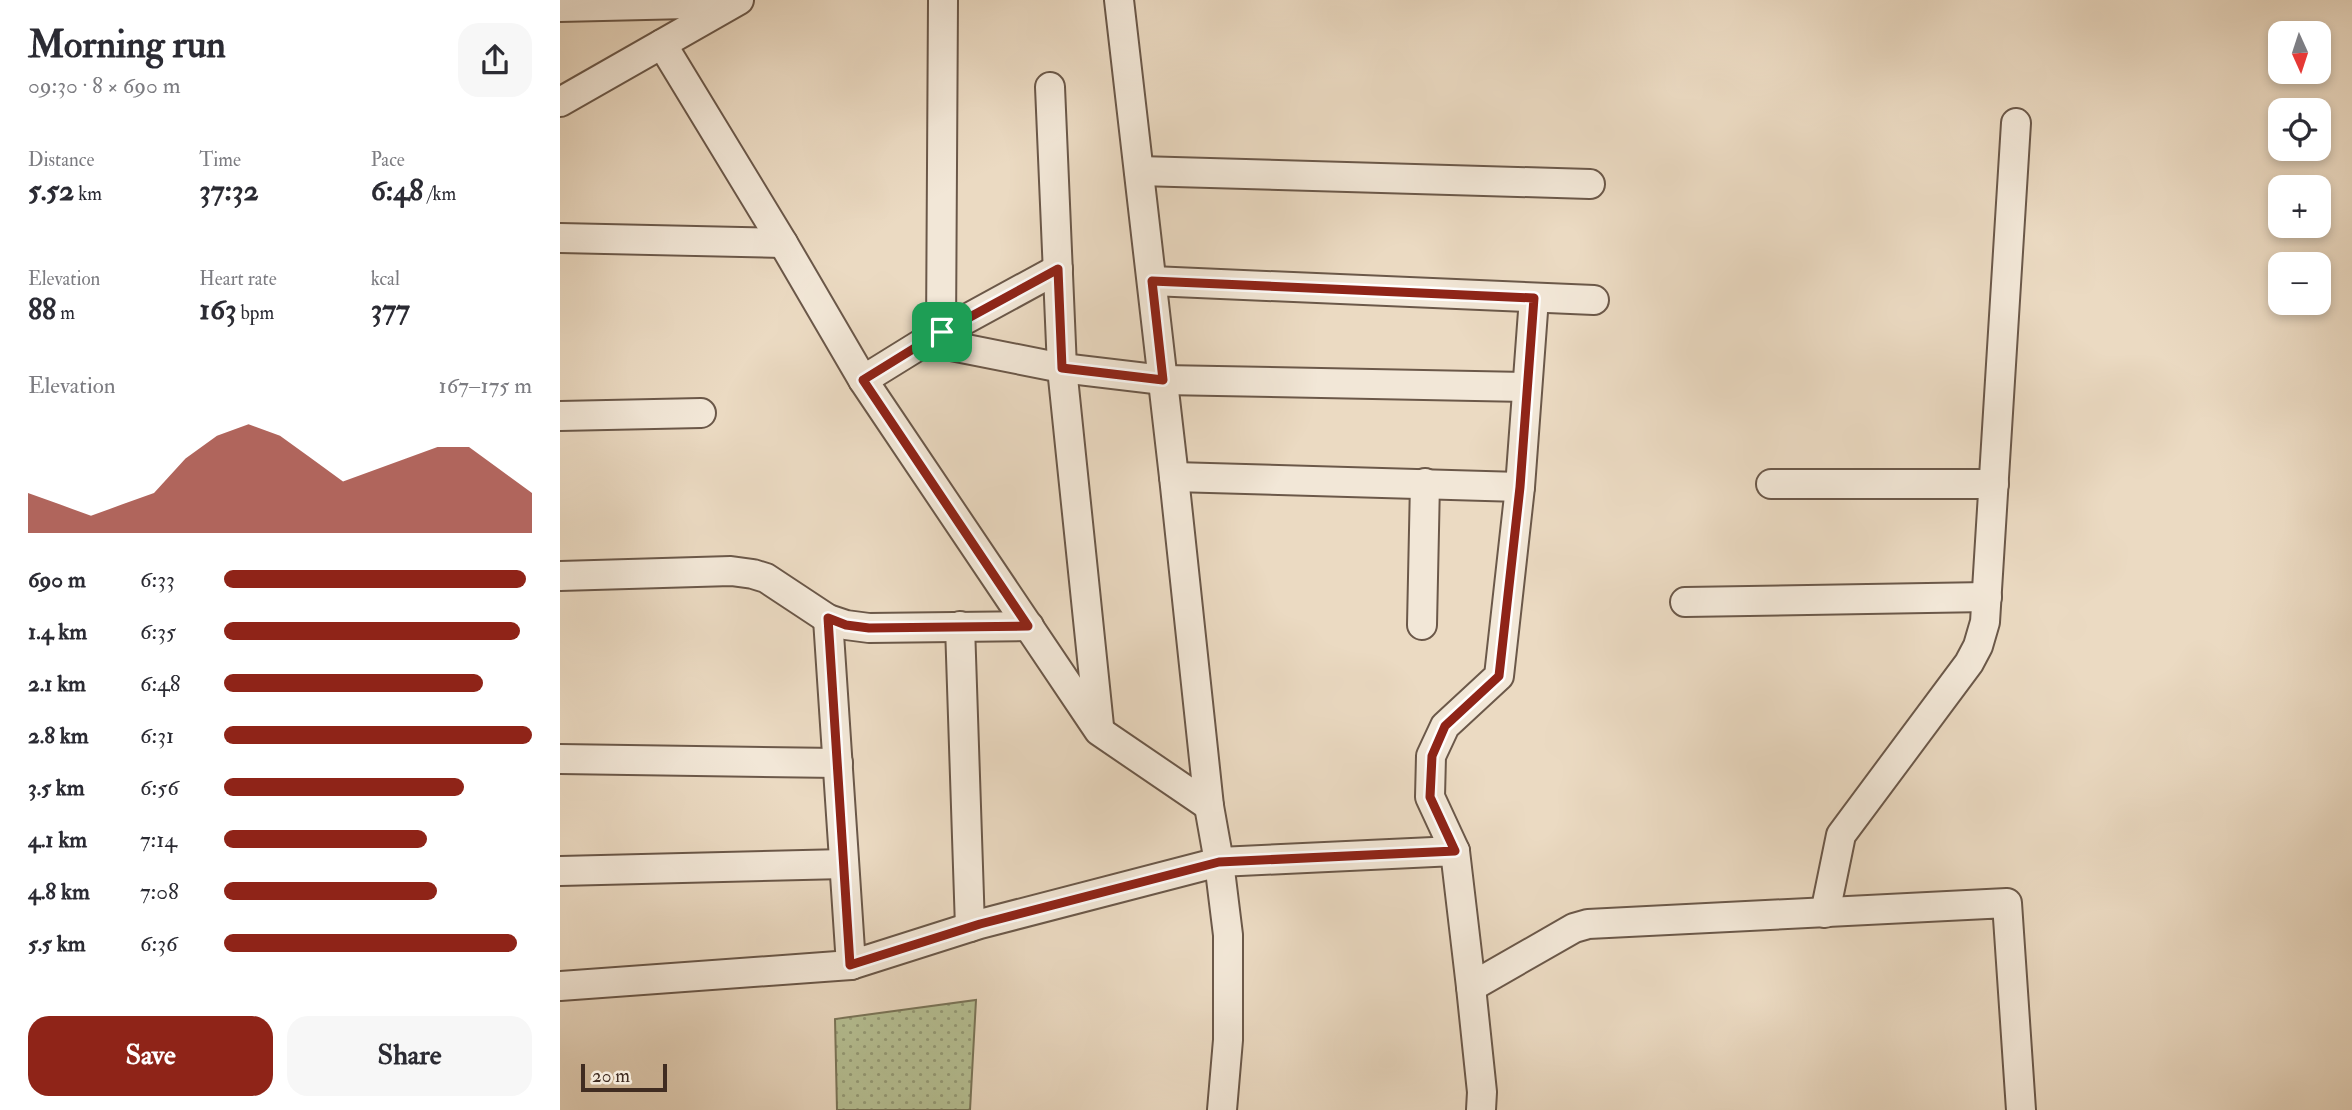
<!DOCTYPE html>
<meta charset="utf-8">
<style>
body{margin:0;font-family:"IM FELL Double Pica",serif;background:#f7f7f7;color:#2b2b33;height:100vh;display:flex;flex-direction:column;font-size:26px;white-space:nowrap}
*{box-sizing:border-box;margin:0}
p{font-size:23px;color:#7c7c81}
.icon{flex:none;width:38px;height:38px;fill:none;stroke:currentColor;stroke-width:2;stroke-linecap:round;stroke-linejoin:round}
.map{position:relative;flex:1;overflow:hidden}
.panel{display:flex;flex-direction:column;background:#fff;width:560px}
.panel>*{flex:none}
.needle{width:46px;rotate:177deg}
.tools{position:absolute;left:1708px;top:21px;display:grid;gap:14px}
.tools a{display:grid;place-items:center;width:63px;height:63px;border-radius:14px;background:#fff;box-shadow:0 4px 10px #0003;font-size:35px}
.scale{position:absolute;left:21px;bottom:18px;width:86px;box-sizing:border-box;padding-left:7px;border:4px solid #402c21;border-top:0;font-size:19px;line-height:24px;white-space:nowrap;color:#402c21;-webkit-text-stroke:5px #f2e7d7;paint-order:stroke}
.pin{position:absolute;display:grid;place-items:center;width:60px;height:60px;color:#fff;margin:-30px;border-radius:14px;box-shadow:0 4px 10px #0006}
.round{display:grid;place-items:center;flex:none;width:74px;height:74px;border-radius:21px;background:#f7f7f7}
.summary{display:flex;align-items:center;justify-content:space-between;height:119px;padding:0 28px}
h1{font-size:38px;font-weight:700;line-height:52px}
.metrics{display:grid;grid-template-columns:repeat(3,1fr);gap:10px;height:119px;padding:7px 28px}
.metrics div{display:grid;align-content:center}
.metrics b{font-size:30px;font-weight:700}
.metrics small{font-size:19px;font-weight:400}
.metrics p{font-size:19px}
.chart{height:196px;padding:14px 28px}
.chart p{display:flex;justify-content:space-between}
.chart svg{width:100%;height:126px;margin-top:7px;fill:#8f2418;opacity:.7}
.action{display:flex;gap:14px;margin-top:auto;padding:14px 28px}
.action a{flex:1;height:80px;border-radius:21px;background:#8f2418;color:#fff;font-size:28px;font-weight:700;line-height:80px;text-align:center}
.action a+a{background:#f7f7f7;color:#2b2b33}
ul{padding:0 28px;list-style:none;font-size:23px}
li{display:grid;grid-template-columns:112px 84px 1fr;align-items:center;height:52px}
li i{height:18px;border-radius:9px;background:#8f2418}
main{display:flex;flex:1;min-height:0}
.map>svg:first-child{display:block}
.grass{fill:url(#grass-dots);stroke:#7b765a;stroke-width:2}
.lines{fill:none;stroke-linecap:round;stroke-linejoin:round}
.minor-casing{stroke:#6b5849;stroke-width:32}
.minor{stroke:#f2e7d7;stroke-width:28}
.route-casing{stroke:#fff;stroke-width:14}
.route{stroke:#8f2418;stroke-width:9}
</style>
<main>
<section class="panel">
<div class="summary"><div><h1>Morning run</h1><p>09:30 · 8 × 690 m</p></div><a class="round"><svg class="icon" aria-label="share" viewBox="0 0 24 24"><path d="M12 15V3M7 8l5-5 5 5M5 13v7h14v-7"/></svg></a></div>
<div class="metrics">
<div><p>Distance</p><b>5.52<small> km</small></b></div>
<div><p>Time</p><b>37:32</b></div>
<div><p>Pace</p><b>6:48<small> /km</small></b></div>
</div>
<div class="metrics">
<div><p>Elevation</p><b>88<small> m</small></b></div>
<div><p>Heart rate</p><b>163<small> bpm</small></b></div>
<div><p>kcal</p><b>377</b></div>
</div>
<div class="chart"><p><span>Elevation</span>167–175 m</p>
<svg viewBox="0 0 160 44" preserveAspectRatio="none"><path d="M0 44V30L10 34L20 38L30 34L40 30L50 18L60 10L70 6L80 10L90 18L100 26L110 22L120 18L130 14L140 14L150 22L160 30V44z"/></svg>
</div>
<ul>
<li><b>690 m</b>6:33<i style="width:98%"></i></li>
<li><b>1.4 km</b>6:35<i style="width:96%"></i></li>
<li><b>2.1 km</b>6:48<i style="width:84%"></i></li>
<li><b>2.8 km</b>6:31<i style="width:100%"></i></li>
<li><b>3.5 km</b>6:56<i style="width:78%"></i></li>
<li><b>4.1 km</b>7:14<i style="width:66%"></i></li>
<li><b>4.8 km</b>7:08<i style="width:69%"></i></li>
<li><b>5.5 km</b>6:36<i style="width:95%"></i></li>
</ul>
<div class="action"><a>Save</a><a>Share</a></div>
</section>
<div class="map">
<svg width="1792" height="1110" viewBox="0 0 1792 1110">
<defs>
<pattern id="grass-dots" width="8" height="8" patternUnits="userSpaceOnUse" patternTransform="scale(1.75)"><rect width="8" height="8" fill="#b6c094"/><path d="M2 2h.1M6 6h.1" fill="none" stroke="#959c78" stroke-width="1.8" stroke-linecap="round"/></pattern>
</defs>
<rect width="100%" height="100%" fill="#ebdac2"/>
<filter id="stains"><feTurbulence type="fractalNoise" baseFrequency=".00286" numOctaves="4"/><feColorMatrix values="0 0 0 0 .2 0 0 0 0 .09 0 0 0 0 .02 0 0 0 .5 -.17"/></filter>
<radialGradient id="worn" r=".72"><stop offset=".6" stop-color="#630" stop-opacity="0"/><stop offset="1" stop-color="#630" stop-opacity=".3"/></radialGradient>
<path class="grass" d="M416 1000 410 1110H277L275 1019Z"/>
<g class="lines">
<g class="minor-casing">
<g id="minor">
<path d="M559 0 614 477 649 806 659 862 668 935V1040L662 1110"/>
<path d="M0 7 171 3"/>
<path d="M102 44 223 243 303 380 539 731 649 806"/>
<path d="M490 87 502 368 539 726"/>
<path d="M0 102 179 0"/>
<path d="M579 171 1030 184"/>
<path d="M0 238 223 243"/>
<path d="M592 281 1034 300"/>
<path d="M381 332 383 1"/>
<path d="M366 341 502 368 603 380 967 387"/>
<path d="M303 380 366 341 498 269"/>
<path d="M0 416 141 413"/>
<path d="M614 477 960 487"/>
<path d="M1211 484H1434"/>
<path d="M0 576 171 571 193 574 206 578 268 619 286 625 309 628 469 626"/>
<path d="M1125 602 1427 597"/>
<path d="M268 619 291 965 420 924 659 862 895 851 911 987"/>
<path d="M862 625 865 483"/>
<path d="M400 626 410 927"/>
<path d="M0 759 278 763"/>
<path d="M895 851 870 797 871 756 885 726 939 676 960 487 974 298"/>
<path d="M0 871 284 864"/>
<path d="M1265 913 1281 835 1409 663 1418 646 1425 622 1456 123"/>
<path d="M0 986 291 965"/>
<path d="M921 1110 922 1092 911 987 1014 928 1028 924 1447 903 1461 1110"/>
</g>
</g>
<use href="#minor" class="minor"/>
</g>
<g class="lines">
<g class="route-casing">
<path id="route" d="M498 269 502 368 603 380 592 281 974 298 960 487 939 676 885 726 872 756 870 797 895 851 659 862 420 924 290 965 268 618 286 625 309 628 468 626 303 380 366 341Z"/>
</g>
<use href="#route" class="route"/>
</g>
<rect width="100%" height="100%" filter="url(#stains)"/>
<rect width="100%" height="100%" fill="url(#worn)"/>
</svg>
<div class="tools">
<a><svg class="needle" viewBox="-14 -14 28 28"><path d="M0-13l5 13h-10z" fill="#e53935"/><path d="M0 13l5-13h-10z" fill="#7c7c81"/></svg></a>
<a><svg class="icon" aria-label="locate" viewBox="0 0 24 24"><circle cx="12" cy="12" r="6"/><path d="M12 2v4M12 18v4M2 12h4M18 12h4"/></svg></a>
<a>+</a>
<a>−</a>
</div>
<div class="scale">20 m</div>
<div class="pin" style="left:382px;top:332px;background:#1e9e55"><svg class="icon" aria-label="arrive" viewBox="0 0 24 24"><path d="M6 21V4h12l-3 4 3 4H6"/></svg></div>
</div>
</main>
